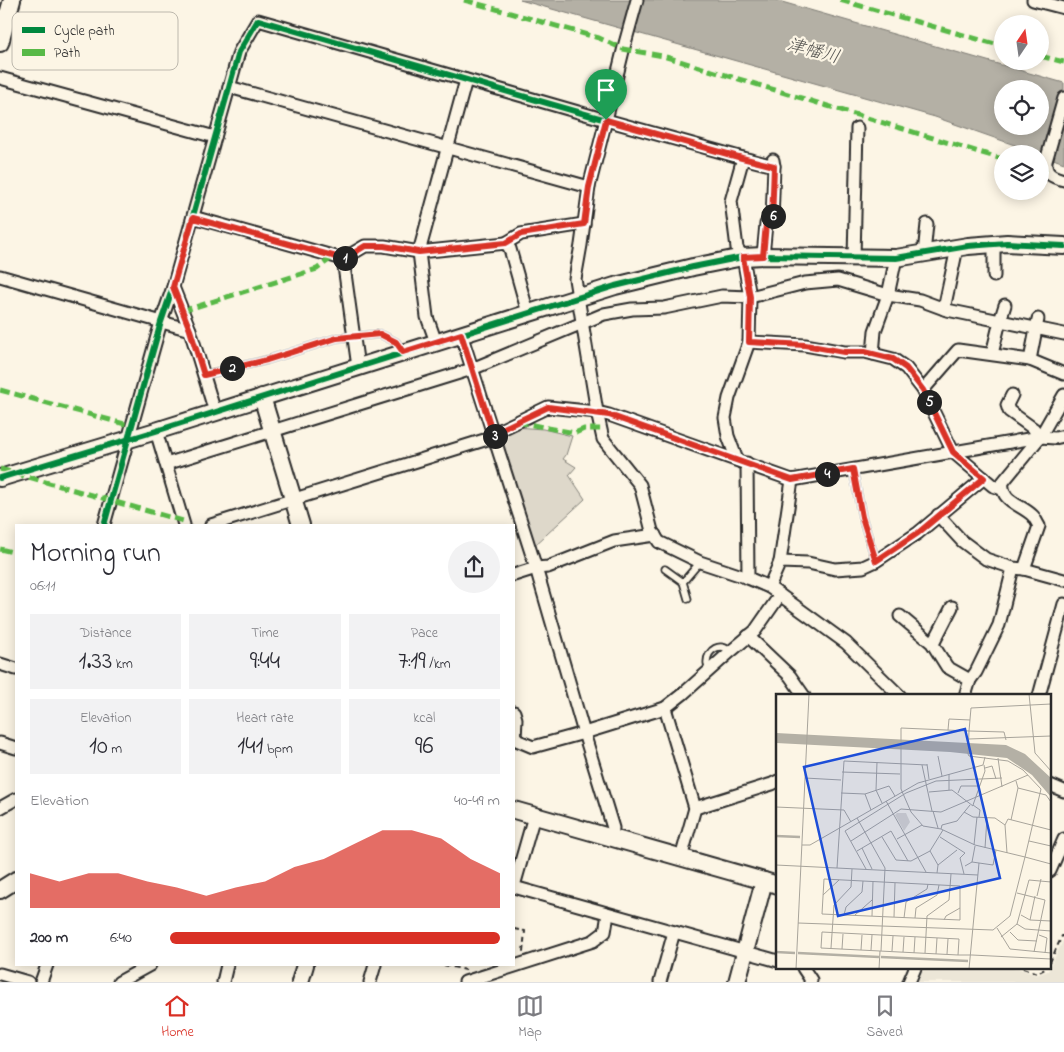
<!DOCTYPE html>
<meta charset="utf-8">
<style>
body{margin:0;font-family:"Indie Flower","Klee One",sans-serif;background:#f2f2f3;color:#2b2b33;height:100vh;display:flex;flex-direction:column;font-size:19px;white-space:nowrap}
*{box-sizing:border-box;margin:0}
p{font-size:16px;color:#7c7c81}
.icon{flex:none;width:28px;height:28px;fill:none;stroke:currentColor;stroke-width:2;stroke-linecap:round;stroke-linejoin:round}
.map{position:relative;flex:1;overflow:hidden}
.panel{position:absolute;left:15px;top:524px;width:500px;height:442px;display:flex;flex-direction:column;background:#fff;border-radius:0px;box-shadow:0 2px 12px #0003}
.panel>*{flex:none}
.needle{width:32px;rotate:13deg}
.buttons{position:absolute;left:994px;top:15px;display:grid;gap:10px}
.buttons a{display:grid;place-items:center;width:55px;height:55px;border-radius:50%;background:#fff;box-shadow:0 2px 12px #0003;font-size:25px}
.pin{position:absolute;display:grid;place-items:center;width:42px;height:42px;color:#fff;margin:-51px -21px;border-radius:50% 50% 50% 0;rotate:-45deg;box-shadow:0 0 5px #0007}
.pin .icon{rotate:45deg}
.km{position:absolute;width:25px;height:25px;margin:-12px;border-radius:50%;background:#222;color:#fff;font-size:14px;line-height:25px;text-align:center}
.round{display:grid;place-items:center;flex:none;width:52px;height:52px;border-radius:26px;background:#f2f2f3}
.summary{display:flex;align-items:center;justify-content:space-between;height:85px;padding:0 15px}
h1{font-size:28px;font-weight:600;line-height:38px}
.metrics{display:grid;grid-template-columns:repeat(3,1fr);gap:8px;height:85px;padding:5px 15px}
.metrics div{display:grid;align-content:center;border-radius:0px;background:#f2f2f3;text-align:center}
.metrics b{font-size:25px;font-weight:600}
.metrics small{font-size:14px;font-weight:400}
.metrics p{font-size:14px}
.chart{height:140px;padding:10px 15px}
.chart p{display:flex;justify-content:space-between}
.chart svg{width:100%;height:90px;margin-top:5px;fill:#d93025;opacity:.7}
ul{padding:0 15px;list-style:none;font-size:16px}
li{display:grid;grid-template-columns:80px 60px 1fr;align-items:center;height:38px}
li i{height:12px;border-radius:6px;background:#d93025}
.dock{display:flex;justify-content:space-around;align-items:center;height:70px;border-top:1px solid #e1e1e2;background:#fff;font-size:14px;color:#7c7c81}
.dock a{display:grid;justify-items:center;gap:2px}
.dock .selected{color:#d93025}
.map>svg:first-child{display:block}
.built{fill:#ece6d7}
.green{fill:#ded8ca;stroke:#84827a}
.water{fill:#b4b0a5;stroke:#7d7b74;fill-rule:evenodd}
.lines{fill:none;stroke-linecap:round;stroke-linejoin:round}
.lane-casing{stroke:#2b2b2b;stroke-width:9}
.street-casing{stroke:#2b2b2b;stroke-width:15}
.secondary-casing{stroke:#2b2b2b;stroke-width:20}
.path{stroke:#2b2b2b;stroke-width:2;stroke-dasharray:5 4;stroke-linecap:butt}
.lane{stroke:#fcf5e5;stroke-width:5.5}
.street{stroke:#fcf5e5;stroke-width:11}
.secondary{stroke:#fcf5e5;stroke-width:16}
.quiet{stroke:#58b947;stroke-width:5;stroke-dasharray:10 5;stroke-linecap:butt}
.cycleway-casing{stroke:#fcf5e5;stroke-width:9}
.cycleway{stroke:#00873e;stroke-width:6}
.route-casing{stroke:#fff;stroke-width:10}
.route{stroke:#d93025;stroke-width:6}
.labels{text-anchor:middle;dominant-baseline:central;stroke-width:4.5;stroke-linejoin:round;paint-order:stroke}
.water-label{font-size:18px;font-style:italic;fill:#545350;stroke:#fcf5e5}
.inset-river{fill:none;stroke:#b4b0a5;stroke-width:2.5}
.inset-road{fill:none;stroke:#a8a49b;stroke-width:1}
.view{fill:#1d4ed8;fill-opacity:0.15;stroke:#1d4ed8;stroke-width:2.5}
.inset-edge{fill:none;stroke:#2b2b2b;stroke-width:2.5}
.key{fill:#fcf5e5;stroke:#bdb8ad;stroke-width:1}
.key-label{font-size:14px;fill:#2b2b2b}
</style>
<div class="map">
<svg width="1064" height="982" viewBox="0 0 1064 982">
<rect width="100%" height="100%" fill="#fcf5e5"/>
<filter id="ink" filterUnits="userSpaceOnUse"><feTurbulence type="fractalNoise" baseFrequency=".02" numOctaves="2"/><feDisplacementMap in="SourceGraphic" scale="10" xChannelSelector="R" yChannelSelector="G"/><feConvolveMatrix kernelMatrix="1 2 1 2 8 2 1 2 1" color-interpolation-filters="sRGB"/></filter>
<g filter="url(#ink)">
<path class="built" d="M1064 939V982H916L921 968H1018L1036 975 1048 971Z"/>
<path class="green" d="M515 427 543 429 572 436 566 455 563 459 576 467 569 475 585 499 533 547 499 435Z"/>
<path class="water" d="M520 0H775L1064 83V163L1040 154 935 117ZM1002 89H1040V126H1002Z"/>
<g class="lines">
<g class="lane-casing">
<g id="lane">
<path d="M204 375 267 360 337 338 380 334 396 342 402 351"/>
<path d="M853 469 862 517 876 561"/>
<path d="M665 569 683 582 700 562"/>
<path d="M683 582 688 599"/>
<path d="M709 671C708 668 707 665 707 662 707 650 721 641 730 652"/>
</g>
</g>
<g class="street-casing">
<g id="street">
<path d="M637 0 624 47 606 120 589 187 581 245 575 279 597 412 603 439 640 485 652 531 659 542 700 562 748 578 769 587 846 643 900 696"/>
<path d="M1033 0 1064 8"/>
<path d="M0 78 215 137"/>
<path d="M229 87 589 187"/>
<path d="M1064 98 1046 161C1045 174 1052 177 1064 180"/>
<path d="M193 217 343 259 358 367"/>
<path d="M506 243 521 234 584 224"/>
<path d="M994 244V276"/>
<path d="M924 254 927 224"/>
<path d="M763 256 766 224 772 221 774 166 773 160"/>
<path d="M854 258 857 128"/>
<path d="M343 259 365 246H384L419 252 506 243 510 249 528 313"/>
<path d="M0 276 190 330 215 412"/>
<path d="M173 287 190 330"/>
<path d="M944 309 957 248"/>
<path d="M461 334 536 568 584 733 613 828 612 838"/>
<path d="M436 342 427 317 419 252 466 80"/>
<path d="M749 342 805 345 844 352H865L893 359 906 368 923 390 953 452 993 486 1002 489"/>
<path d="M873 354 875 331 888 295 896 258"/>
<path d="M992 354 1000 321 1005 305"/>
<path d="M1030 360 1038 319"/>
<path d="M923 390 958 350 1030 360 1064 374"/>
<path d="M1012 395 1007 405 1009 411 1034 429 1040 437"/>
<path d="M156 431 184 525"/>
<path d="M737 460 728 436 725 418 729 398 749 342 750 297 743 257 737 248 731 201 743 158"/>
<path d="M747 463 748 578"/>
<path d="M166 464 472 369 604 314 632 309 664 308 722 296 750 297 805 283 838 280 888 295 920 300 947 310 1064 334"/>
<path d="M938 515 962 541 986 559 1013 568 1024 569 1064 580"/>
<path d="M104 525 161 322 173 287 239 52 258 20 606 120 743 158 774 166"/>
<path d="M211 525 494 437 500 430 548 407 597 412 609 415 792 480 1040 437 1055 438 1064 436"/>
<path d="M780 562 792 480"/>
<path d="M1024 569 1039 526C1037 523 1035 518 1033 516 1021 504 1000 502 1003 482L1040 437 1064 395"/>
<path d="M514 575 536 568 548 567 614 541 655 535"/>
<path d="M769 587 780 562 808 563 835 569 863 567 876 561 918 533 984 478"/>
<path d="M900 616 932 643 947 667 970 680"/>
<path d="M748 636 790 676 804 696"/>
<path d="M933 644 952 607"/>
<path d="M0 664 16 669"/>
<path d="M965 696 970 680 976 672 999 625 1013 568"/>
<path d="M1039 696 1064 604"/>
<path d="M665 708 695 808 681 858"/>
<path d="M514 712 516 719 515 739"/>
<path d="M514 739 533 747 584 733 665 708 684 693 730 652 755 631 780 595"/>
<path d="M0 743 16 748"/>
<path d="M1050 785 1064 791"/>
<path d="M0 808 16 799"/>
<path d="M695 808 772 784 778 781"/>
<path d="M1050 871 1064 839"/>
<path d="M514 886 534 816"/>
<path d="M514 887 778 961"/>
<path d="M803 968 811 980 810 982"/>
<path d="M0 974 28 982"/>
<path d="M41 982 47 965"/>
<path d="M119 982 150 965"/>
<path d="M223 982 227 965"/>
<path d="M370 982 375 965"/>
<path d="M465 982 593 941 605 932 608 914"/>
<path d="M660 982 674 932"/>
<path d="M909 982 915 968"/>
</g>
</g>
<g class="secondary-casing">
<g id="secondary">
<path d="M0 43 12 0"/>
<path d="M262 397 301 525"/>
<path d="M0 478 156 431 615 286 693 267 743 257 763 256 896 258 968 246 1007 243 1064 246"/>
<path d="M514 810 778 885"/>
<path d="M0 890 16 880"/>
<path d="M300 982 305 965"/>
<path d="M737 982 764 881"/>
</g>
</g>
<g class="path">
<path d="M514 929 525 931 523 952"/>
<path d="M1050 962 1062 936H1064"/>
<path d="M444 965 466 970"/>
<path d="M1023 968 1037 973 1047 968"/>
</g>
<use href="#lane" class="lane"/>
<use href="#street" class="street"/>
<use href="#secondary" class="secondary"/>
<g class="quiet">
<path d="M464 0 599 38 623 49 663 56 1002 159"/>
<path d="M840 0 1002 46"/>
<path d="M1040 56 1064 62"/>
<path d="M1040 170 1047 172"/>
<path d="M182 311 317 269 334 256"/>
<path d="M0 390 132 426"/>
<path d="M517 422 575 433 584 429H601"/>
<path d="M0 469 183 521"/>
<path d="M0 549 16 553"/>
</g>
<g class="cycleway-casing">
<g id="cycleway">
<path d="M0 478 156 431 615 286 693 267 743 257 763 256 896 258 968 246 1007 243 1064 246"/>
<path d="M104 525 161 322 173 287 239 52 258 20 606 120 743 158 774 166"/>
</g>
</g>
<use href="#cycleway" class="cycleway"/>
</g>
</g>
<g class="lines" filter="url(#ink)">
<g class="route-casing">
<path id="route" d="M606 120 742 158 774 166 772 221 766 224 763 256 743 257 750 297 749 342 805 345 844 352H865L893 359 906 368 923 390 953 452 984 478 918 533 876 561 862 517 853 469 792 480 609 415 548 407 500 430 494 437 461 334 403 352 396 342 380 334 337 338 267 360 204 375 190 330 173 287 193 218 344 259 365 246H384L419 252 506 243 521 234 584 224 589 187Z"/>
</g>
<use href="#route" class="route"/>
</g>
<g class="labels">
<g class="water-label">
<text transform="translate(813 52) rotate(15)">津幡川</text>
</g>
</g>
<g transform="translate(776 694)">
<rect width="275" height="275" fill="#fcf5e5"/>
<path d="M121 119H130L134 128 128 137 119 121Z" fill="#ded8ca"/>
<path d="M0 39 230 51 249 60 275 84V103L256 81 231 64 174 58 0 49Z" fill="#b4b0a5"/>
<path class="inset-river" d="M0 142 24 143M0 258 19 259M22 259 103 263M105 263 192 267"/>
<path class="inset-road" d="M253 0 259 59 275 77M172 36 173 25 194 26M193 45 275 42M230 46 228 38 193 37 125 34V95L135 118 147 132 165 135 199 151 249 163 265 95 247 76 232 67 193 62 192 60 193 37 195 14 275 10M162 62 166 82M222 64 226 93M101 68 100 96 106 109M151 70 153 85M146 71 156 117M209 74 216 72 220 85M66 78 124 80M29 84 65 86M240 87 242 94 270 101 275 108M173 96V80M153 98 176 96 197 112M65 99 89 100 95 116M182 99 185 92H204M89 100 113 92 119 102M110 107 150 178M0 113 68 116 75 128M157 117 162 134M188 118 197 123 219 124 229 131 231 159M203 123 204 116 197 111 209 77 208 71M81 124 109 174 105 257M235 126 242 94M229 131 232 125 275 136M165 135 166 131 181 127 194 111M69 137 130 99 160 87 226 84M69 137 90 175M106 143 120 166 135 167 154 157 167 136M164 143 189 159 184 164 188 180M121 145 146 131M75 147 125 115 165 118 252 81M253 147 275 152M26 151H34L142 89 207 71 209 63M198 151 201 123M86 154 96 175M209 154 211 124M81 157 115 137 132 167M154 157 162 171 161 179M196 168 199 152M0 171 202 181M162 171 181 156M189 172 196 168 217 171 220 156M61 174 68 67 151 71M48 185 184 192V226L46 220ZM241 199 269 206 258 258M47 201 63 186M261 202 265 185M68 221 70 213 86 198 87 187M79 221 96 206M245 221 254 226 275 227M96 222 97 187M118 223 119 189M128 224 130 208 151 195 152 190M139 224 140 214 161 201 163 191M168 226 170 222 184 214M254 226 259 202M22 229 217 236 234 222 249 163 275 170M241 230 249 235 275 237M221 234 234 255 275 259M234 238 242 246 261 247M263 241 271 244 269 259M225 243 241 230 253 186 275 188M55 254 58 211 75 193 76 175M66 255 67 240M85 256 86 241M95 256 96 241M116 257 117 242M127 258 128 243M138 259 139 243M149 259 151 222 173 206 175 180M160 260 161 244M171 260 172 245M182 261 183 245 46 238 45 254 182 261H196L275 265M20 275 33 0M103 275 104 257M193 275 203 169"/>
<path class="view" d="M189 35 224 184 62 222 28 73Z"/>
<rect width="275" height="275" class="inset-edge"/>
</g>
<rect x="12" y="12" width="166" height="58" rx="8" class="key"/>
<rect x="22" y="27" width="23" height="6" fill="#00873e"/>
<rect x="22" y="49" width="23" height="7" fill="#58b947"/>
<g class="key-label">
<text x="54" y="35">Cycle path</text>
<text x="54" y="57">Path</text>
</g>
</svg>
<div class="buttons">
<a><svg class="needle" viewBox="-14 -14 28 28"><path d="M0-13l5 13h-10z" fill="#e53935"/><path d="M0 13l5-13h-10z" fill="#7c7c81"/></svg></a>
<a><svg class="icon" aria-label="locate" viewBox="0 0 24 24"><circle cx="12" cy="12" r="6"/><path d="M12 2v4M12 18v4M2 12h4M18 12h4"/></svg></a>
<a><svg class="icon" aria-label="layers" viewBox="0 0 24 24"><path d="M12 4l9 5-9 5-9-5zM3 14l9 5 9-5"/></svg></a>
</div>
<div class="pin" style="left:606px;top:120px;background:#1e9e55"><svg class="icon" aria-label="arrive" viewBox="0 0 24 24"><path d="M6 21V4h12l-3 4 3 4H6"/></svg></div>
<b class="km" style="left:345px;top:258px">1</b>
<b class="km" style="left:232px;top:368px">2</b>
<b class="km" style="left:495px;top:436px">3</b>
<b class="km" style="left:827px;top:474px">4</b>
<b class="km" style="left:929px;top:402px">5</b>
<b class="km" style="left:773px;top:216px">6</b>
<section class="panel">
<div class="summary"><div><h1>Morning run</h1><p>06:11</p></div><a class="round"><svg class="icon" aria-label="share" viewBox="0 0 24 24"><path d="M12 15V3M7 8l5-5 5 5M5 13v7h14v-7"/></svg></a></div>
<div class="metrics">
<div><p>Distance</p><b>1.33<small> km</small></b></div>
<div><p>Time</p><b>9:44</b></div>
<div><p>Pace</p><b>7:19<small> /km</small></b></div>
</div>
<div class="metrics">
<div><p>Elevation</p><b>10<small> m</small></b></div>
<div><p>Heart rate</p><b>141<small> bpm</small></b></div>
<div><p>kcal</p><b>96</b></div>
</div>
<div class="chart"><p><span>Elevation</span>40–49 m</p>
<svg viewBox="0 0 160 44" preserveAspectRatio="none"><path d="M0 44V27L10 31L20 27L30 27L40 31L50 34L60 38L70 34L80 31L90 24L100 20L110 13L120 6L130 6L140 10L150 20L160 27V44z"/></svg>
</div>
<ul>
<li><b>200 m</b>6:40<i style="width:100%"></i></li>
</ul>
</section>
</div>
<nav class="dock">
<a class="selected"><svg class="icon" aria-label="home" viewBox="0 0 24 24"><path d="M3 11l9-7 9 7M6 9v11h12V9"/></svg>Home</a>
<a><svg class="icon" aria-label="map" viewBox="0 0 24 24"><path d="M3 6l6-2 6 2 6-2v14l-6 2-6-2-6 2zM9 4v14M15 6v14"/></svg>Map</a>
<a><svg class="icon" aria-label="saved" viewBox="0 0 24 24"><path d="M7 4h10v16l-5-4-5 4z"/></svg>Saved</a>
</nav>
